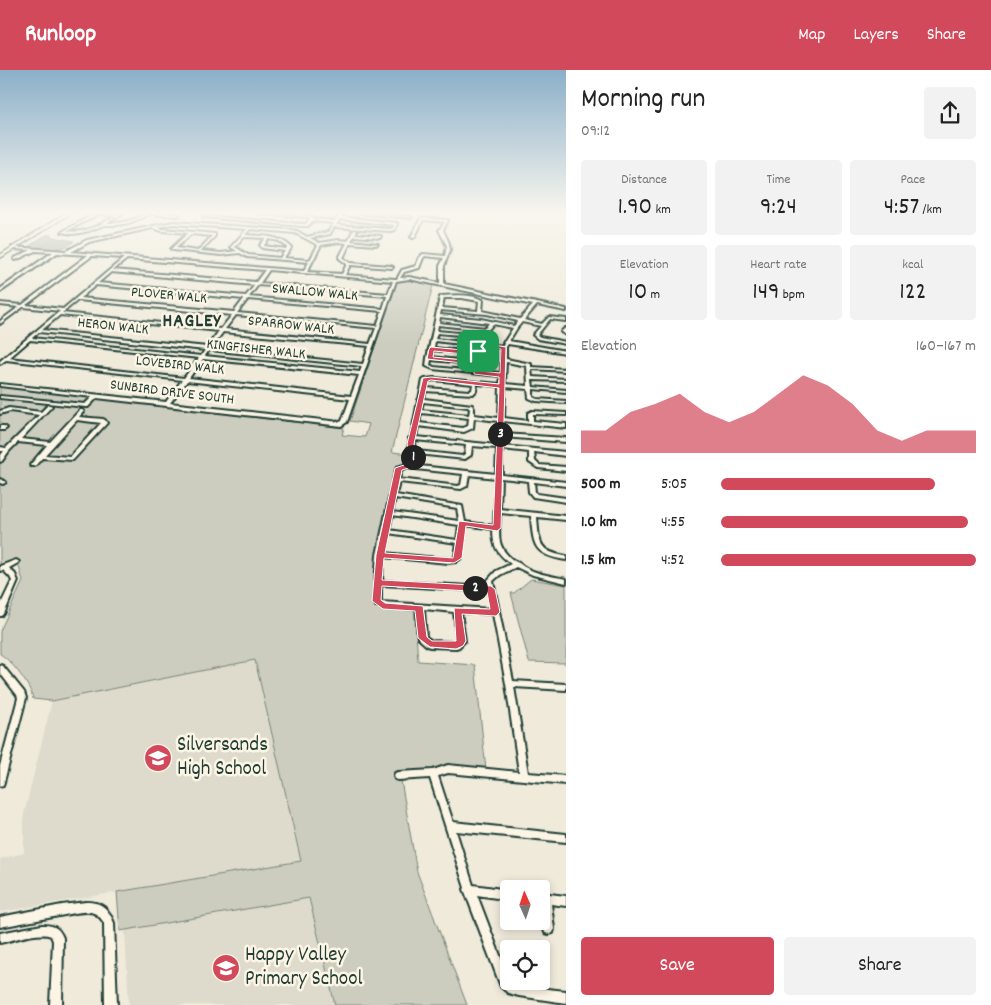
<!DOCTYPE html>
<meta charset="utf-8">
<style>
body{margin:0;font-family:Dekko,sans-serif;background:#f2f2f2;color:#222;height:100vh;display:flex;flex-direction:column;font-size:19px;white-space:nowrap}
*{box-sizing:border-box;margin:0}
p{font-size:16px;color:#767676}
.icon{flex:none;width:28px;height:28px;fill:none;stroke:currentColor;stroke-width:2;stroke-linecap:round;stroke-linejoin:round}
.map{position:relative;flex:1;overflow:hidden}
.details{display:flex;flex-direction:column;background:#fff;width:425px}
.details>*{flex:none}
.needle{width:32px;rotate:357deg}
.buttons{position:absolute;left:500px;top:810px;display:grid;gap:10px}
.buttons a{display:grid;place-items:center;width:50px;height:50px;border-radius:5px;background:#fff;box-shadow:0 2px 8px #0003;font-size:25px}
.pin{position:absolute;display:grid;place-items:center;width:42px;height:42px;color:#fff;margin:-21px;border-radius:10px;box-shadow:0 2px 8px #0006}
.km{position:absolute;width:25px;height:25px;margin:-12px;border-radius:50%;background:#222;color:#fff;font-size:14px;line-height:25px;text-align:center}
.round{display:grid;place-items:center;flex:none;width:52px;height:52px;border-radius:5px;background:#f2f2f2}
.headline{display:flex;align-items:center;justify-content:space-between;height:85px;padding:0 15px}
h1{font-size:28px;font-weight:600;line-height:38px}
.metrics{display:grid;grid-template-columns:repeat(3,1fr);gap:8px;height:85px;padding:5px 15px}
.metrics div{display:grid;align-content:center;border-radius:5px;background:#f2f2f2;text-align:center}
.metrics b{font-size:25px;font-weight:600}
.metrics small{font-size:14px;font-weight:400}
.metrics p{font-size:14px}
.chart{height:140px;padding:10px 15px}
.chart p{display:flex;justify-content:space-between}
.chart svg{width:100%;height:90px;margin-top:5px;fill:#d1495b;opacity:.7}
.button{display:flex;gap:10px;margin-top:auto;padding:10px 15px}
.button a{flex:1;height:58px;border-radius:5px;background:#d1495b;color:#fff;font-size:20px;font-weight:600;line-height:58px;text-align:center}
.button a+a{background:#f2f2f2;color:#222}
ul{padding:0 15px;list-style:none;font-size:16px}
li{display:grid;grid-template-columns:80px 60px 1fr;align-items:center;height:38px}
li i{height:12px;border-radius:6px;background:#d1495b}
header{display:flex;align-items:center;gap:30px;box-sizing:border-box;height:70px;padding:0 25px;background:#d1495b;color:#fff}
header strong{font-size:24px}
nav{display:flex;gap:28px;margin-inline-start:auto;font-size:18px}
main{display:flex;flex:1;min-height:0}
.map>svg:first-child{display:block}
.built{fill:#dedbcc}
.green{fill:#cccdbf;stroke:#76857a}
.water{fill:#9fa89a;stroke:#6c7d71}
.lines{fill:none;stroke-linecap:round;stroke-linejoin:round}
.street-casing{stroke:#1f3d34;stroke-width:4}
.secondary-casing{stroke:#1f3d34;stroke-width:3}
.street{fill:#fcf5e5;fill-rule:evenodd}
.secondary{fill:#fcf5e5;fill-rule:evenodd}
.route{fill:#d1495b;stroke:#fff;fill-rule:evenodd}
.labels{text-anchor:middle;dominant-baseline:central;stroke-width:5;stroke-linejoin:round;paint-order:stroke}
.far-street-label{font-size:15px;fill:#1f3d34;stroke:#fcf5e5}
.far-district-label{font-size:19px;font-weight:bold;letter-spacing:1px;fill:#1f3d34;stroke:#fcf5e5}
.near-poi-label{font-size:21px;fill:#1f3d34;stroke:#fcf5e5;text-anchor:start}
</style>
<header>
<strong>Runloop</strong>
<nav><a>Map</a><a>Layers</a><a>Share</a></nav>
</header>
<main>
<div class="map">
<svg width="566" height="935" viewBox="0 0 566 935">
<rect width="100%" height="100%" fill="#efeada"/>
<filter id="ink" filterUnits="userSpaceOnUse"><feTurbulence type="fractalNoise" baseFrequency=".02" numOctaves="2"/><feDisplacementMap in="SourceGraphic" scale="10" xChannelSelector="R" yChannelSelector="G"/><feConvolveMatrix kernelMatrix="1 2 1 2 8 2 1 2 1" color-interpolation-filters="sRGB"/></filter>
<g filter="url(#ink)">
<g class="built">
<path d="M255 590 301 791 0 842V789L24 783V744L52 631Z"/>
<path d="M309 828 335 935H129L125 860Z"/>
</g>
<g class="green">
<path d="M407 209 433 215 392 382 419 385 416 397 402 396 380 485 378 534 414 538 418 591 475 595 486 700H438L400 705 417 802 467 935H335L309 828 120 861 117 822 301 791 255 590 52 631 33 629C32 617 11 590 0 584V561L23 511 18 493 14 489 0 495V317L344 358 342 365 365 367 369 354 350 351 397 210Z"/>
<path d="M531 509 566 515V593L529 592 511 523H514Z"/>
</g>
<path class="water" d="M46 165H51L52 167 74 171C63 183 43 178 28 177Z"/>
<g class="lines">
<g class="street-casing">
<g id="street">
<path d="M96 143 118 144 123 143 107 153C116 153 125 153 134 149 139 148 143 144 148 143 157 142 171 143 179 145L178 146 150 144 139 149 129 153 117 155H104L89 161 80 163 72 164 62 162ZM99 144 116 146C100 154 86 164 67 161Z"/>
<path d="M259 143 309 145 313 147V149L335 151 341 143H343L341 147 397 153 395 160 390 161 334 157 330 164 310 168 319 173 339 170 348 171 353 161 355 160 357 161 355 164 381 166 380 168 354 166 351 171 378 174 376 175 350 173 343 188 350 193 391 196 393 197 392 198 350 195 345 205 395 209H397L402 200 416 196 419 188 423 184 445 186 447 176 439 160 445 152 423 150 415 167 413 168 411 167 421 148 448 150 443 160 449 173 450 180 444 196V214L566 239V241L537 235 524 250 542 254 549 247 566 249V251L550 249 537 265 540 267 566 272V274L538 269 533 265 541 256 522 252 517 258 509 271 566 281V283L508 274 506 277V289L531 294V297L566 299V301L531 299 532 307 566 309V311L532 310 533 317 566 320V322L533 319V327L537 329 566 331V333L536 331 529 328 528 319 505 317 504 348 528 351V343L532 341 566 343V345L533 344V351L566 354V358L503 351V364L566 368V372L503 367V376L566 382V386L534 382 535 391 539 395 566 397V401L538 398 529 392V382L502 379V405L566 412V416L534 412 535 422 537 424 566 428V432L533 427 529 422 528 411 501 408 500 439 566 446V450L537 447C539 472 538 482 566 486V490C534 485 533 476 531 446L500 443C500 451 498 464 500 472 502 481 511 490 519 493 530 503 551 506 566 509V513L533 505 516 497 500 505 493 511 513 611 566 614V620L514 617 528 703 566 706V714L448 703 438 706 453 752 566 764V772L456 761 473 815 509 820V830L477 825 509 909V911H511L515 914 519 916 566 921V933L519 926 508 923 501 917 464 819 465 818 430 708 398 710 395 709 394 706 395 703 398 702 433 700 448 695 519 702 506 614 493 544 461 542 465 571 459 577 456 578 430 577 427 576 418 568 417 539 378 536H376L374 531 377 485 393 410 397 397 404 395 413 382 408 379 410 369 409 368 411 367 418 331V330L419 329 423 310 425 309 434 308 500 314 501 306 433 299 426 296 427 288 440 227 442 226C455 225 471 224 483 230L482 241 520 249 533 235 409 209 396 211 347 352 341 356 97 328 88 337H86L0 328V326L85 334 92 327 0 316V314L166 332 182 310 6 290 0 294V291L60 241 23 237 0 254V251L19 237 0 235V233L22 235 88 185 57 183 0 222V219L53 182 35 181 16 190 14 189 15 188 31 180 13 179H12V177L66 181 87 170 173 152 290 160 297 161 307 167 328 162 334 153 312 151 308 156H302L203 147 204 146 302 154H306L310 148 308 147ZM340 149 394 155 393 158 390 159 336 155ZM173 154 247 159 231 177 237 181 221 183 201 181 215 166V164L162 159 157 157ZM153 158 162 161 188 163 172 178 171 179 173 180 221 185 240 183 247 187 309 192 304 201 71 182 89 172ZM250 159 295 163 318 175 310 190 283 188 290 180 291 177C279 165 261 166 245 165ZM191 164 212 166 198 181 176 178ZM243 167 266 168 260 175 262 178 285 181 280 188 248 185 235 177ZM269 169 279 171 287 177 286 179 264 176V175ZM339 172 347 173 339 188 347 194 342 204 307 202 321 175ZM92 186 124 188 63 239 26 235ZM425 186 444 188 440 196V213L409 207 400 208 404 202 419 198 423 188ZM127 189 265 200 256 212 113 200ZM269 200 393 211 388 224 260 213ZM111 202 255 215 246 226 98 213ZM96 215 244 229 234 242 80 228ZM258 215 387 226 383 239 249 227ZM444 228H462L479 231 478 241 442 238ZM248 229 382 241 377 256 237 243ZM78 230 232 245 221 259 62 243ZM441 240 487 244 518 251 514 256 481 249 440 245ZM60 245 219 261 207 277 42 260ZM236 245 376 258 370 274 225 259ZM440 247 489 253 485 258 439 253ZM493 254 513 258 505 271 503 272 504 273 503 276 435 269 437 263 482 267ZM438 255 484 260 480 265 437 261ZM39 262 205 280 201 286 32 268ZM223 262 369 276 363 294 211 278ZM30 270 199 288 184 308 9 288ZM435 271 477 276 476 281 473 282 434 278ZM481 276 502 278 501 303 479 301V296L477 292H475L432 287 433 280 473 284 480 282ZM209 280 362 296 360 302 205 286ZM203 289 359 305 351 326 189 308ZM431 290 474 294 475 296 474 301 434 297 430 295ZM506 292 527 296 528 316 505 314ZM434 310 473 314 472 320 470 321 426 318 427 311ZM187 311 350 329 342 351 340 352 170 333ZM477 314 500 316 499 348 474 345V339L472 335 424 329 425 321 473 324 476 321ZM423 332 468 337 470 339 469 345 421 340ZM421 343 469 348 468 356 463 358 419 353ZM474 348 498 351 497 375 416 367 418 356 464 362 473 358ZM415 370 466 375 465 384 462 386 417 381 414 378ZM472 376 497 378 496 404 410 395 417 384 465 389 471 385ZM406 398 463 404 461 415 458 416 399 409 402 399ZM469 405 496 408 494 456 465 452 462 436 396 425 399 412 461 419 467 416ZM395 428 457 438 459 451 392 442ZM392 445 459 455 457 470 389 460ZM465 455 493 459C493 477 497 483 511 494L496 501 487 511 488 517 382 511 383 487 448 493 456 492 461 488ZM388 463 457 473 455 487 453 489H448L384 483ZM381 515 489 521 492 539 381 532ZM424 539 454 542 457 570 454 572 432 571 426 567Z"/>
<path d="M357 143H370L412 147 411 148Z"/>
<path d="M565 258H566V265L561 262Z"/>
<path d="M48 335H50L52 336 21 369 50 372 80 340H82L84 341 79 347 103 349 105 350 107 353 73 390 42 388 35 396H31L30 395 31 394 47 375 18 372 9 381 2 391 0 392V386L4 381H0V377L6 378 39 345 10 341 0 344V341L9 338 41 342ZM77 350 101 353 70 387 45 385Z"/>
<path d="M0 356H4L7 358 4 360H0Z"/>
<path d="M0 409 6 412 3 414 0 413Z"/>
<path d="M16 490 18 491 19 492 18 493 9 498 15 504 18 511 4 544 2 546H0V536L12 511 10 507 3 500 0 501V496Z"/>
<path d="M0 595 3 596 24 622 26 628 4 712 3 715 0 716V696L18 628 17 625 0 603Z"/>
<path d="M541 823 566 826V836L551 834 554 859 553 863 549 864 545 863C541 851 541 836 541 823Z"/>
<path d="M86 832C102 832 108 838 114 853L117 935H105L104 853C96 840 89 841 75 843L0 857V847L62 835Z"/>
<path d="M42 855C53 855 59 857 63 868L62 935H50L53 871 51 866C38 861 14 870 0 873V863Z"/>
</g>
</g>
<g class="secondary-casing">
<path id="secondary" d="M66 143H71L0 188V185Z"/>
</g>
<use href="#street" class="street"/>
<use href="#secondary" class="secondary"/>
</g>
</g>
<linearGradient id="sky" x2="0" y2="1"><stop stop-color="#8bafc9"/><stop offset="0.52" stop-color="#f8f6ee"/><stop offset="1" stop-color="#f8f6ee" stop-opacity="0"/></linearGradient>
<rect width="566" height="274" fill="url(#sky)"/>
<path class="route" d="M478 273 506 277 501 458 497 461 466 456 462 488 454 493 384 488 382 510 491 516 495 519 500 542 496 546 462 544 466 571 463 576 456 579 430 577 418 568 415 541 383 539 372 531 376 485 395 398 404 395 412 383 409 381 407 374 423 308 431 307 499 314V307L474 304V296L471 294 427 289 429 279 431 277 473 281 475 280 476 275ZM481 277 501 279 500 303 479 301 480 296 472 291 433 287 434 281 474 285 480 282ZM431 310 499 318 493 455 459 451 453 488 385 483 402 400 409 398 420 382 415 380 414 374 428 311ZM382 516 487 522 490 539 454 538 456 571H432L427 567 423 536 385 533 381 530Z"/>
<defs>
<g id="school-disc" transform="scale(1.4375)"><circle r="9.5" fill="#d1495b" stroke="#fcf5e5"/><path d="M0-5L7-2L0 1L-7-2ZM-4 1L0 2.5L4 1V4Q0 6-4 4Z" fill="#fff"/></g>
</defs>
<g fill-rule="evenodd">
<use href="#school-disc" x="158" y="688"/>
<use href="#school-disc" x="226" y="898"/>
</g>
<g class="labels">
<g class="far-street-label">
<text transform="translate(315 223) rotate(5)">SWALLOW WALK</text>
<text transform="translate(169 226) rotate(5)">PLOVER WALK</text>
<text transform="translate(291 256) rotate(6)">SPARROW WALK</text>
<text transform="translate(113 257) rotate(6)">HERON WALK</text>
<text transform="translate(256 280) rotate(6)">KINGFISHER WALK</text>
<text transform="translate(180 296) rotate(6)">LOVEBIRD WALK</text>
<text transform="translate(172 323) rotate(7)">SUNBIRD DRIVE SOUTH</text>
</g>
<g class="far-district-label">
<text x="192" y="252">HAGLEY</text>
</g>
<g class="near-poi-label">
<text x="177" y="676">Silversands<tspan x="177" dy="24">High School</tspan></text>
<text x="245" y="886">Happy Valley<tspan x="245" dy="24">Primary School</tspan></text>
</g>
</g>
</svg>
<div class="buttons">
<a><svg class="needle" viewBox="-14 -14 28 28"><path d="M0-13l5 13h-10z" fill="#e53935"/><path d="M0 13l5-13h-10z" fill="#767676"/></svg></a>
<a><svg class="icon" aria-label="locate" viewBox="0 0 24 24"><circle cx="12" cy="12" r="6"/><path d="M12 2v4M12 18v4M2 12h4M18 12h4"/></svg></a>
</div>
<div class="pin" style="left:478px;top:281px;background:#1e9e55"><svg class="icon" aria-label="arrive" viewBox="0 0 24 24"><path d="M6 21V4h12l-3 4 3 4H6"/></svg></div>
<b class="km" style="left:413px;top:387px">1</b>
<b class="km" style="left:475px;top:518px">2</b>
<b class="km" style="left:500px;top:364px">3</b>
</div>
<section class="details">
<div class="headline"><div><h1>Morning run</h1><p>09:12</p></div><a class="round"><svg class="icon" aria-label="share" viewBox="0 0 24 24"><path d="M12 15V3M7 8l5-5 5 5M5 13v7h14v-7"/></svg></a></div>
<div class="metrics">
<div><p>Distance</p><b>1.90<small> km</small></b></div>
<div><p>Time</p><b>9:24</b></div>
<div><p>Pace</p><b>4:57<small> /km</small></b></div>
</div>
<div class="metrics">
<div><p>Elevation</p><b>10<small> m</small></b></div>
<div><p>Heart rate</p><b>149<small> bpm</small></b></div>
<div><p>kcal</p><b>122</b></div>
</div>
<div class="chart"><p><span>Elevation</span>160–167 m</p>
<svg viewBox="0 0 160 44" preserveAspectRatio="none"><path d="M0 44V33L10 33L20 24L30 20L40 15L50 24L60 29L70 24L80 15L90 6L100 11L110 20L120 33L130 38L140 33L150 33L160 33V44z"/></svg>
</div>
<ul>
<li><b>500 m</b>5:05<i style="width:84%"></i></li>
<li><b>1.0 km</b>4:55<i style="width:97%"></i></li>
<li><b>1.5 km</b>4:52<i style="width:100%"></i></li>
</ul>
<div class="button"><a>Save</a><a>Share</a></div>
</section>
</main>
